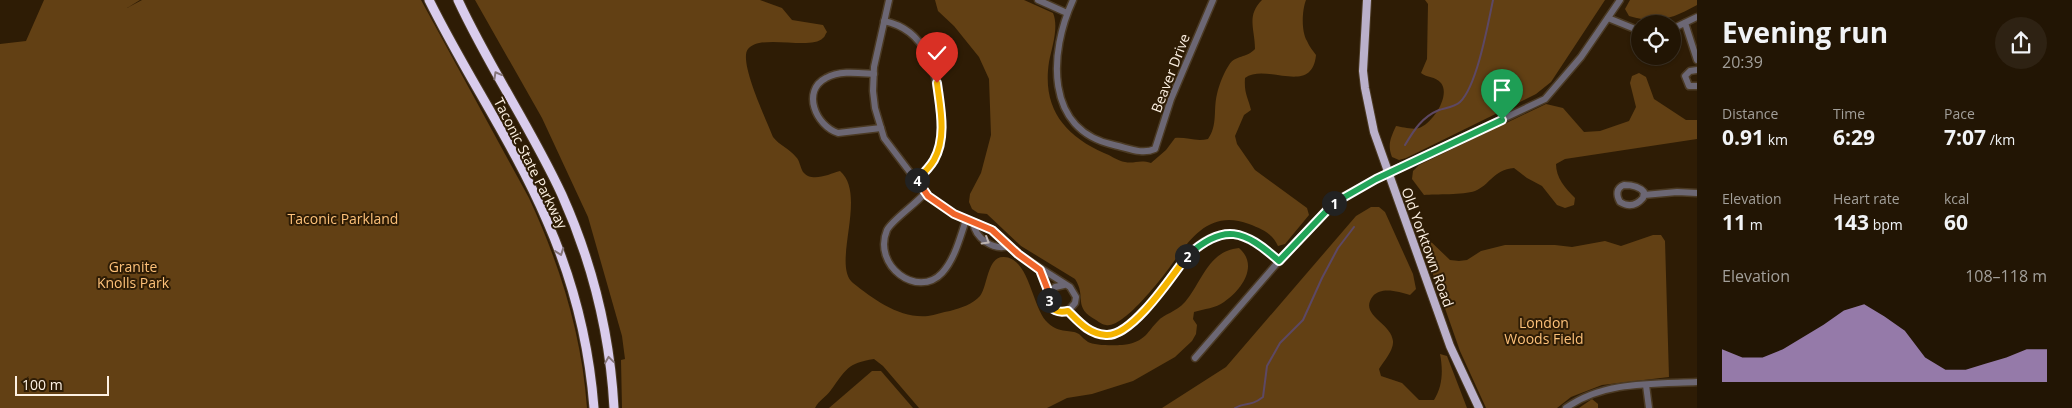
<!DOCTYPE html>
<meta charset="utf-8">
<style>
body{margin:0;font-family:"Open Sans",sans-serif;background:#2e2213;color:#f1f3f6;height:100vh;display:flex;flex-direction:column;font-size:19px;white-space:nowrap}
*{box-sizing:border-box;margin:0}
p{font-size:16px;color:#a29f9a}
.icon{flex:none;width:28px;height:28px;fill:none;stroke:currentColor;stroke-width:2;stroke-linecap:round;stroke-linejoin:round}
.map{position:relative;flex:1;overflow:hidden}
.sheet{display:flex;flex-direction:column;background:#221504;width:375px}
.sheet>*{flex:none}
.buttons{position:absolute;left:1631px;top:15px;display:grid;gap:10px}
.buttons a{display:grid;place-items:center;width:50px;height:50px;border-radius:50%;background:#221504;box-shadow:0 1px 4px #0004,0 0 0 1px #3f3426;font-size:25px}
.scale{position:absolute;left:15px;bottom:12px;width:94px;box-sizing:border-box;padding-left:5px;border:2px solid #fdf1e3;border-top:0;font-size:14px;line-height:18px;white-space:nowrap;color:#fdf1e3;-webkit-text-stroke:4px #2e1c05;paint-order:stroke}
.pin{position:absolute;display:grid;place-items:center;width:42px;height:42px;color:#fff;margin:-51px -21px;border-radius:50% 50% 50% 0;rotate:-45deg;box-shadow:0 0 5px #0007}
.pin .icon{rotate:45deg}
.km{position:absolute;width:25px;height:25px;margin:-12px;border-radius:50%;background:#222;color:#fff;font-size:14px;line-height:25px;text-align:center}
.round{display:grid;place-items:center;flex:none;width:52px;height:52px;border-radius:26px;background:#2e2213}
.summary{display:flex;align-items:center;justify-content:space-between;height:85px;padding:0 25px}
h1{font-size:28px;font-weight:700;line-height:38px}
.stats{display:grid;grid-template-columns:repeat(3,1fr);gap:8px;height:85px;padding:5px 25px}
.stats div{display:grid;align-content:center}
.stats b{font-size:21px;font-weight:700}
.stats small{font-size:14px;font-weight:400}
.stats p{font-size:14px}
.chart{height:140px;padding:10px 25px}
.chart p{display:flex;justify-content:space-between}
.chart svg{width:100%;height:90px;margin-top:5px;fill:#c6a6f0;opacity:.7}
main{display:flex;flex:1;min-height:0}
.map>svg:first-child{display:block}
.green{fill:#624014}
.lines{fill:none;stroke-linecap:round;stroke-linejoin:round}
.stream{stroke:#5d4864;stroke-width:2}
.minor-casing{stroke:#4b3a24;stroke-width:9}
.major-casing{stroke:#4b3a24;stroke-width:10}
.highway-casing{stroke:#4b3a24;stroke-width:11}
.minor{stroke:#6c6774;stroke-width:6}
.major{stroke:#bab0ca;stroke-width:8}
.highway{stroke:#d9ccec;stroke-width:9}
.oneway{stroke:#847478}
.oneway2{stroke:#bcb3b1}
.split-1-casing{stroke:#fff;stroke-width:10}
.split-2-casing{stroke:#fff;stroke-width:10}
.split-3-casing{stroke:#fff;stroke-width:10}
.split-4-casing{stroke:#fff;stroke-width:10}
.split-5-casing{stroke:#fff;stroke-width:10}
.split-1{stroke:#22a559;stroke-width:6}
.split-2{stroke:#22a559;stroke-width:6}
.split-3{stroke:#f5b400;stroke-width:6}
.split-4{stroke:#f0652b;stroke-width:6}
.split-5{stroke:#f5b400;stroke-width:6}
.labels{text-anchor:middle;dominant-baseline:central;stroke-width:4;stroke-linejoin:round;paint-order:stroke}
.street-label{font-size:14px;fill:#fdf1e3;stroke:#2e1c05}
.park-label{font-size:14px;fill:#fdc179;stroke:#2e1c05}
</style>
<main>
<div class="map">
<svg width="1697" height="408" viewBox="0 0 1697 408">
<rect width="100%" height="100%" fill="#2e1c05"/>
<g class="green">
<path d="M44 0H140L127 8 142 0H421L529 198C560 265 582 335 587 408H0V44L26 41Z"/>
<path d="M475 0H760L782 8 792 20 823 25 827 32C825 34 825 37 823 38 810 51 762 33 748 49 738 61 767 121 773 137 779 145 790 149 796 157 800 161 800 167 803 172 812 183 829 174 840 171 868 195 831 265 853 283 873 299 900 319 928 316 935 315 943 312 950 311 961 308 973 304 980 296 988 286 987 256 1004 257 1030 258 1032 309 1048 323 1060 334 1071 329 1079 334 1082 337 1085 340 1088 342 1095 346 1121 346 1129 344 1146 340 1147 332 1158 321 1164 314 1176 312 1185 302 1202 282 1208 251 1239 248 1259 265 1242 290 1224 302 1216 308 1204 309 1194 312L1193 319 1197 325 1196 334 1192 341 1175 357 1133 381 1092 394 1067 398 1047 408H919L883 366 874 359C847 363 846 370 831 390 826 397 819 400 815 408H622L621 360 625 359 622 336 588 217 542 118Z"/>
<path d="M935 0H1024L1053 13C1059 27 1052 47 1049 62 1042 108 1064 135 1104 153 1110 155 1118 161 1125 162 1135 164 1139 159 1151 163L1166 150 1175 138C1187 137 1196 142 1208 139 1218 125 1213 110 1217 94 1219 85 1224 72 1229 65 1235 55 1247 58 1255 49 1255 29 1246 16 1262 0H1306C1302 10 1301 31 1307 41 1309 46 1313 51 1316 55 1312 97 1266 62 1245 78 1244 94 1248 97 1251 110L1244 115 1235 136 1237 144 1255 170 1307 208 1309 215 1285 244 1278 246C1272 233 1262 229 1249 224 1211 210 1192 236 1172 264 1162 278 1123 329 1106 325 1103 325 1099 322 1096 320 1072 307 1087 297 1075 279L1021 246 987 214 978 213 972 209 969 202 970 194 981 173 991 135 989 79 979 57 954 26 938 11Z"/>
<path d="M1425 0H1605L1551 82 1536 94 1406 158 1399 160 1392 157C1387 145 1391 137 1396 126 1402 127 1413 130 1419 128 1432 124 1451 96 1441 83 1435 76 1427 78 1421 73L1427 59 1428 4Z"/>
<path d="M1630 0H1697V5C1672 19 1657 24 1629 16L1625 9Z"/>
<path d="M1639 73 1646 77 1654 99 1686 120H1697V139L1565 159 1556 164C1556 178 1565 188 1575 198L1574 205 1565 208 1557 205 1542 186 1527 178 1514 168C1493 170 1490 185 1475 191 1463 195 1436 194 1424 195L1412 179 1413 171 1419 165 1546 104 1563 108 1584 132 1600 131 1629 121 1636 107 1630 83 1632 76Z"/>
<path d="M1371 207H1379L1385 212 1413 274 1416 289 1410 295C1399 292 1382 286 1373 296 1358 315 1391 322 1393 341 1394 350 1384 361 1379 369L1381 376 1402 383 1419 400H1434C1443 386 1443 369 1440 354L1447 356 1467 408H1162L1226 367 1356 216Z"/>
<path d="M1653 235H1661L1665 241 1669 377 1602 385 1571 397 1557 408H1486L1460 351 1421 240 1427 238 1450 260 1459 261 1467 260 1481 251 1505 245H1555L1572 247 1605 241 1621 246Z"/>
<path d="M872 371H881L913 408H829Z"/>
<path d="M1592 399 1598 404V408H1579Z"/>
</g>
<g class="lines">
<g class="stream">
<path d="M1405 145C1414 130 1422 117 1439 110 1445 108 1455 107 1460 102 1477 86 1488 24 1493 0"/>
<path d="M1235 408C1246 401 1249 408 1263 397L1267 366 1280 343 1303 320 1322 278 1338 248 1354 227"/>
</g>
<g class="minor-casing">
<g id="minor">
<path d="M889 0 874 67 873 91 875 108 884 138 928 196 954 214 992 230 1018 254 1070 287 1076 297 1075 303 1068 311C1047 314 1051 303 1047 289 1045 283 1043 276 1041 270"/>
<path d="M1038 0 1067 13"/>
<path d="M1073 0C1049 52 1044 130 1114 145 1128 148 1142 155 1155 149L1171 99 1213 0"/>
<path d="M1608 18 1640 31"/>
<path d="M884 21C927 30 936 70 940 108 941 120 943 135 940 147 936 161 925 171 916 182"/>
<path d="M1685 23 1697 60"/>
<path d="M1672 29 1697 17"/>
<path d="M1697 70 1690 71 1685 76 1689 86H1697"/>
<path d="M874 74C859 73 840 70 826 78 801 91 816 126 838 133L881 128"/>
<path d="M1624 185C1632 185 1639 186 1644 192L1643 198C1636 206 1628 207 1620 202 1616 195 1616 188 1624 185Z"/>
<path d="M925 193C916 204 892 220 887 230 872 266 918 299 942 273 955 259 960 237 966 220"/>
<path d="M1644 195 1677 192 1697 193"/>
<path d="M973 222C975 238 993 251 1009 246"/>
<path d="M1049 295 1055 287 1064 285"/>
<path d="M1068 311C1084 327 1098 341 1122 331 1137 317 1152 303 1165 287 1173 277 1179 265 1187 256 1221 220 1247 233 1279 261"/>
<path d="M1195 358 1279 261 1335 201 1388 173 1545 99 1581 57 1620 0"/>
<path d="M1646 385 1649 408"/>
<path d="M1566 408C1603 381 1653 384 1697 382"/>
</g>
</g>
<g class="major-casing">
<path id="major" d="M1367 0 1363 71 1365 88 1374 132 1450 346 1479 408"/>
</g>
<g class="highway-casing">
<g id="highway">
<path d="M429 0C466 75 514 144 547 221 573 280 589 344 594 408"/>
<path d="M458 0C489 67 531 128 562 195 592 262 610 334 614 408"/>
</g>
</g>
<use href="#minor" class="minor"/>
<use href="#major" class="major"/>
<use href="#highway" class="highway"/>
</g>
<defs><path id="oneway-chevron" d="M-2-3.5L2.5 0L-2 3.5" fill="none" stroke-width="1.6" stroke-linecap="round" stroke-linejoin="round" transform="scale(1.25)"/></defs>
<g class="oneway">
<use href="#oneway-chevron" transform="translate(497 75) rotate(-119)"/>
<use href="#oneway-chevron" transform="translate(560 252) rotate(70)"/>
<use href="#oneway-chevron" transform="translate(609 360) rotate(-98)"/>
</g>
<use class="oneway2" href="#oneway-chevron" transform="translate(986 241) rotate(31)"/>
<g class="lines">
<g class="split-1-casing">
<path id="split-1" d="M1334 203 1376 179 1502 120"/>
</g>
<g class="split-2-casing">
<path id="split-2" d="M1187 256C1224 222 1244 230 1279 261L1334 203"/>
</g>
<g class="split-3-casing">
<path id="split-3" d="M1049 300C1051 311 1058 313 1068 311 1079 322 1089 334 1106 335 1132 337 1172 276 1187 256"/>
</g>
<g class="split-4-casing">
<path id="split-4" d="M917 180 928 196 954 214 992 230 1018 254 1040 270 1047 288 1049 300"/>
</g>
<g class="split-5-casing">
<path id="split-5" d="M917 180C923 174 930 167 934 160 947 137 940 107 937 83"/>
</g>
<use href="#split-1" class="split-1"/>
<use href="#split-2" class="split-2"/>
<use href="#split-3" class="split-3"/>
<use href="#split-4" class="split-4"/>
<use href="#split-5" class="split-5"/>
</g>
<g class="labels">
<g class="street-label">
<text transform="translate(1170 73) rotate(-69)">Beaver Drive</text>
<text transform="translate(531 163) rotate(63)">Taconic State Parkway</text>
<text transform="translate(1428 247) rotate(70)">Old Yorktown Road</text>
</g>
<g class="park-label">
<text x="343" y="218">Taconic Parkland</text>
<text x="133" y="266">Granite<tspan x="133" dy="16">Knolls Park</tspan></text>
<text x="1544" y="322">London<tspan x="1544" dy="16">Woods Field</tspan></text>
</g>
</g>
</svg>
<div class="buttons">
<a><svg class="icon" aria-label="locate" viewBox="0 0 24 24"><circle cx="12" cy="12" r="6"/><path d="M12 2v4M12 18v4M2 12h4M18 12h4"/></svg></a>
</div>
<div class="scale">100 m</div>
<div class="pin" style="left:1502px;top:120px;background:#1e9e55"><svg class="icon" aria-label="arrive" viewBox="0 0 24 24"><path d="M6 21V4h12l-3 4 3 4H6"/></svg></div>
<div class="pin" style="left:937px;top:83px;background:#d93025"><svg class="icon" aria-label="check" viewBox="0 0 24 24"><path d="M5 12l5 5 9-10"/></svg></div>
<b class="km" style="left:1334px;top:203px">1</b>
<b class="km" style="left:1187px;top:256px">2</b>
<b class="km" style="left:1049px;top:300px">3</b>
<b class="km" style="left:917px;top:180px">4</b>
</div>
<section class="sheet">
<div class="summary"><div><h1>Evening run</h1><p>20:39</p></div><a class="round"><svg class="icon" aria-label="share" viewBox="0 0 24 24"><path d="M12 15V3M7 8l5-5 5 5M5 13v7h14v-7"/></svg></a></div>
<div class="stats">
<div><p>Distance</p><b>0.91<small> km</small></b></div>
<div><p>Time</p><b>6:29</b></div>
<div><p>Pace</p><b>7:07<small> /km</small></b></div>
</div>
<div class="stats">
<div><p>Elevation</p><b>11<small> m</small></b></div>
<div><p>Heart rate</p><b>143<small> bpm</small></b></div>
<div><p>kcal</p><b>60</b></div>
</div>
<div class="chart"><p><span>Elevation</span>108–118 m</p>
<svg viewBox="0 0 160 44" preserveAspectRatio="none"><path d="M0 44V28L10 32L20 32L30 28L40 22L50 16L60 9L70 6L80 12L90 19L100 32L110 38L120 38L130 35L140 32L150 28L160 28V44z"/></svg>
</div>
</section>
</main>
